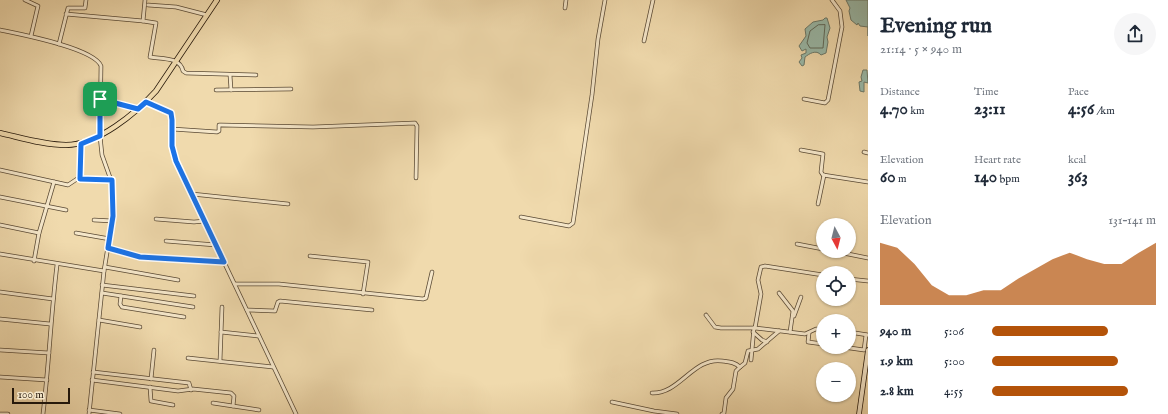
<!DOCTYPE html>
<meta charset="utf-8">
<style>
body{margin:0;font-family:"IM FELL English",serif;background:#f6f6f7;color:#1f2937;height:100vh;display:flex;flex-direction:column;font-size:15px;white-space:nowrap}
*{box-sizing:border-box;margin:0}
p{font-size:13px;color:#747a83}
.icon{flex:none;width:22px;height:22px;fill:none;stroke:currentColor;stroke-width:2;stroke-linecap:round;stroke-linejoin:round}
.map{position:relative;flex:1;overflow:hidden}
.side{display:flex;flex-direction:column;background:#fff;width:300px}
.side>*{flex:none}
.needle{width:26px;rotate:173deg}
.buttons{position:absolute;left:816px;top:218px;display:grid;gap:8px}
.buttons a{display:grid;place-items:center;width:40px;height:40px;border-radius:50%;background:#fff;box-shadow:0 1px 3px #0004;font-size:20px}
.scale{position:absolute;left:12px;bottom:10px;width:58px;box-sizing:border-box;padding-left:4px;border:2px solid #27190b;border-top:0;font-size:11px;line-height:14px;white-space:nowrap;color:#27190b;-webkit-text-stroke:3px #f5e7ca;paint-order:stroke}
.pin{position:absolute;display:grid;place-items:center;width:34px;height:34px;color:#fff;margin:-17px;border-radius:8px;box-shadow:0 2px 6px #0006}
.round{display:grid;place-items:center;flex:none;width:42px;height:42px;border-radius:21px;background:#f6f6f7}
.overview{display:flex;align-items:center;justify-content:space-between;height:68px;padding:0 12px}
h1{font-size:22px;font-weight:700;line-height:30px}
.figures{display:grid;grid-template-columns:repeat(3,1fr);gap:6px;height:68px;padding:4px 12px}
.figures div{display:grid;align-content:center}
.figures b{font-size:17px;font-weight:700}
.figures small{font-size:11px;font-weight:400}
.figures p{font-size:11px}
.chart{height:112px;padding:8px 12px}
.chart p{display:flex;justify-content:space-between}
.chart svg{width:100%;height:72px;margin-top:4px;fill:#b45309;opacity:.7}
ul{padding:0 12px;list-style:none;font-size:13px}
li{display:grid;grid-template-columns:64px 48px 1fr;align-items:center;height:30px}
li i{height:10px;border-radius:5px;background:#b45309}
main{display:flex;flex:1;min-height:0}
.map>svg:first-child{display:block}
.water{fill:#9abbab;stroke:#6c7a6b}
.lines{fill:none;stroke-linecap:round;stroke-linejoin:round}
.shore{stroke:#606a5b;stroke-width:1}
.street-casing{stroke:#594934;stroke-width:4.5}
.secondary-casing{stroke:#27190b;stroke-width:5.5}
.primary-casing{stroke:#27190b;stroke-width:6}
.street{stroke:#f5e7ca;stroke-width:3}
.secondary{stroke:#f5e7ca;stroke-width:4}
.primary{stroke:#f0daad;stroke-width:4.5}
.route-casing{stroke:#fff;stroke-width:8}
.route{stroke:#1a73e8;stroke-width:5}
</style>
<main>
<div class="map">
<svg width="868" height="414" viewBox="0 0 868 414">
<rect width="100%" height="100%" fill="#f0daad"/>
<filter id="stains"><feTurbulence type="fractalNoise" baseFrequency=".005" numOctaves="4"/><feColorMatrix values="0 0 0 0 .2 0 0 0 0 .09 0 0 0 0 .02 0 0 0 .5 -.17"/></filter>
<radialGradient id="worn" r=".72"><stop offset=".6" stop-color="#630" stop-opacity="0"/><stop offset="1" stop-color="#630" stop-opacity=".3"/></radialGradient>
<g class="water">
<path d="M846 0H868V36V27L860 26 858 23 857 25 851 20 849 11 850 8Z"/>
<path d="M825 18H827L830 28 827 37 828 42 826 53 821 55C816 49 809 54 805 57L804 65 802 66 799 62 802 58 801 55 806 53V49L802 51 799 46 806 36 805 29 813 22 823 20Z"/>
<path d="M863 70H867L868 83 864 82V92L860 91 859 82 862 81 861 77Z"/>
</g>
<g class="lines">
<path class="shore" d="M825 25 823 48H810L807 43 810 31 818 25Z"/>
<g class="street-casing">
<g id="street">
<path d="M25 0 38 6 31 36"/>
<path d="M145 0 143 21 156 23 150 57C163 59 180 57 183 71L186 73 256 75"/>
<path d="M148 5 176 7 207 15"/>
<path d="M565 8 566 0"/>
<path d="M66 14 143 21"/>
<path d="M0 30C19 34 94 48 101 66L100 136 102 155 112 183 113 216 104 271 89 414"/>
<path d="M644 41 653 0"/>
<path d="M59 44 68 8H85L86 0"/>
<path d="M230 75 231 90"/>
<path d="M216 90 291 89"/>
<path d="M100 99 138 109"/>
<path d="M804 99 825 103 828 100 842 27 840 11 832 0"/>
<path d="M146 102 172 115V146L179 167 296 414"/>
<path d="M172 129 217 132 219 131V125H221L313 127 415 123 417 126 416 178"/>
<path d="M801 150 823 154 821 172 823 175 868 182"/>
<path d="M864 152 868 153"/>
<path d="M0 170 68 185 77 179 112 180"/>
<path d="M80 179 81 144"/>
<path d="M192 194 288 204"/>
<path d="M0 197 66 210"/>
<path d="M818 204 824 175"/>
<path d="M521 217 569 226 573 223 592 95 598 39 605 0"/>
<path d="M156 219 194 222 205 221"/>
<path d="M94 220 113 221"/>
<path d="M0 225 39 233"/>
<path d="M76 233 110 239"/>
<path d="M166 241 216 245"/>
<path d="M797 244 823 249"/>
<path d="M108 249 140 257 224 262"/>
<path d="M833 251 868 258"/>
<path d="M0 254 104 271"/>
<path d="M310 256 368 262 363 294"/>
<path d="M34 261 39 233 54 182"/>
<path d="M105 267 178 280"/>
<path d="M849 279 868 281"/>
<path d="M235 284H279L423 299 426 298 432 272"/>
<path d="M102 285 194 296"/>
<path d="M0 292 53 299"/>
<path d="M102 293 193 307"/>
<path d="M779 293 793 311 790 332"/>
<path d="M121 296 120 304 122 307 184 317"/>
<path d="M247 310 275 311 278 302 280 301 372 310"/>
<path d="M706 315 715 327 721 328H755L805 334 816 329H823"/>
<path d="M794 316 801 297"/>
<path d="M0 319 50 324"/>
<path d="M99 320 140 327"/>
<path d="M755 328 761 294 758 280 761 267 765 266 823 275"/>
<path d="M221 332 258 336"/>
<path d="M753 332 762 340 767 342"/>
<path d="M849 332 868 335"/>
<path d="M809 333 808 342 823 344"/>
<path d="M843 347 864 350 866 335"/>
<path d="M0 350 49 353"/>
<path d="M188 358 273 367"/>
<path d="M751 360 754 328"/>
<path d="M220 361 222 307"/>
<path d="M740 367 745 363 748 351 758 349 779 331"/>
<path d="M93 372 189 383 191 390"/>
<path d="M0 377 47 380"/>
<path d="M151 379 154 350"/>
<path d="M92 380 178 391 193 389 231 393 234 396 233 406"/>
<path d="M150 387 151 401 173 405"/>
<path d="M652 393C680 394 693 357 722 361 730 362 734 362 740 367L736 371 733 389 726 398 724 413 722 414"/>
<path d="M612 402 654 411 677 414"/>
<path d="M213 403 259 410"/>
<path d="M89 410 120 414"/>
<path d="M0 414H8"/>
<path d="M43 414C49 364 51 314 57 265"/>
</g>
</g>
<g class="secondary-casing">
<path id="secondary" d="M859 414 868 350"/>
</g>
<g class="primary-casing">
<path id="primary" d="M0 133C22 138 44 145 66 145 98 145 136 113 156 91L217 0"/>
</g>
<use href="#street" class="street"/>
<use href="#secondary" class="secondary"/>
<use href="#primary" class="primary"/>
</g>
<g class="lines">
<g class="route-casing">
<path id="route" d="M100 99 138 109 146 102 171 113 172 120V146L176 161 224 262 140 257 108 248 113 216 112 180 80 179 81 144 100 136Z"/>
</g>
<use href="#route" class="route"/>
</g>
<rect width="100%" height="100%" filter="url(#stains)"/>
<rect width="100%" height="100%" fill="url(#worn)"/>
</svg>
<div class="buttons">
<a><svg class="needle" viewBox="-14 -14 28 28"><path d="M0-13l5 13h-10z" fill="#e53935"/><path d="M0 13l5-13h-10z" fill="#747a83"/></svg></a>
<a><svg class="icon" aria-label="locate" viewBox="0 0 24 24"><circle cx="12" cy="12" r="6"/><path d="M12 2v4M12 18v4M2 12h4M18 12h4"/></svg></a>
<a>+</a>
<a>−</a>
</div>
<div class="scale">100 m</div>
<div class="pin" style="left:100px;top:99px;background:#1e9e55"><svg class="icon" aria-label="arrive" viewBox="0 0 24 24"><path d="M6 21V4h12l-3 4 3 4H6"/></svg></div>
</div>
<section class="side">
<div class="overview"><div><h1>Evening run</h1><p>21:14 · 5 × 940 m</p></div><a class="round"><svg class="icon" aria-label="share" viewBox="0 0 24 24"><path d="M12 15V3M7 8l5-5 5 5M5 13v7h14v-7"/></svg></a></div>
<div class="figures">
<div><p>Distance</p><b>4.70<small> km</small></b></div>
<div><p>Time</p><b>23:11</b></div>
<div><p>Pace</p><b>4:56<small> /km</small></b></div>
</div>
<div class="figures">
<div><p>Elevation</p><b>60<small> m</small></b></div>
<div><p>Heart rate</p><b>140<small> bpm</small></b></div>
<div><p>kcal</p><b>363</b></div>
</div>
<div class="chart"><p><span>Elevation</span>131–141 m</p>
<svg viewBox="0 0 160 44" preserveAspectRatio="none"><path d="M0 44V6L10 9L20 19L30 32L40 38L50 38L60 35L70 35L80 28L90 22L100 16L110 12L120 16L130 19L140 19L150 12L160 6V44z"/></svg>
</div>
<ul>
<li><b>940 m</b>5:06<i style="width:71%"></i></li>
<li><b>1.9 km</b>5:00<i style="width:77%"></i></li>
<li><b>2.8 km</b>4:55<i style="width:83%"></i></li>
</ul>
</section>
</main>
